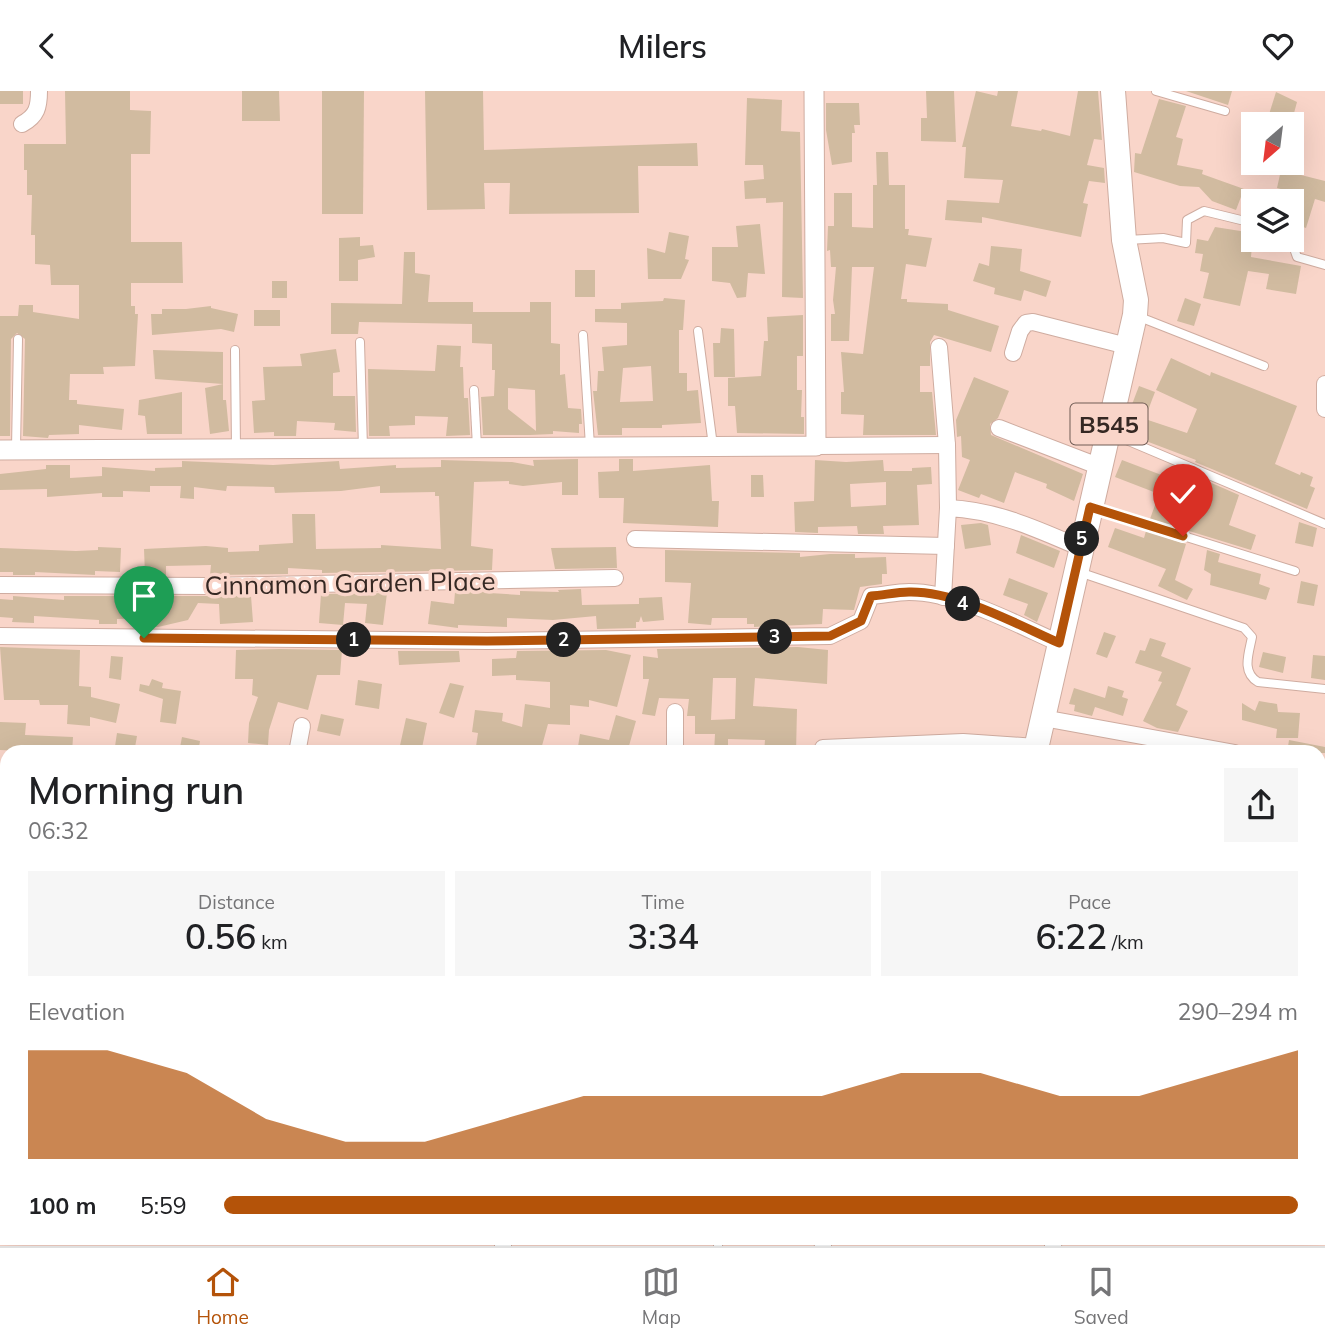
<!DOCTYPE html>
<meta charset="utf-8">
<style>
body{margin:0;font-family:Mulish,sans-serif;background:#f6f6f6;color:#202124;height:100vh;display:flex;flex-direction:column;font-size:26px;white-space:nowrap}
*{box-sizing:border-box;margin:0}
p{font-size:23px;color:#757577}
.icon{flex:none;width:38px;height:38px;fill:none;stroke:currentColor;stroke-width:2;stroke-linecap:round;stroke-linejoin:round}
.map{position:relative;flex:1;overflow:hidden}
.sheet{position:absolute;left:0px;top:654px;width:1326px;height:500px;display:flex;flex-direction:column;background:#fff;border-radius:21px 21px 0 0;box-shadow:0 7px 28px #0002}
.sheet>*{flex:none}
.needle{width:46px;rotate:208deg}
.tools{position:absolute;left:1241px;top:21px;display:grid;gap:14px}
.tools a{display:grid;place-items:center;width:63px;height:63px;border-radius:0px;background:#fff;box-shadow:0 7px 28px #0002;font-size:35px}
.pin{position:absolute;display:grid;place-items:center;width:60px;height:60px;color:#fff;margin:-72px -30px;border-radius:50% 50% 50% 0;rotate:-45deg;box-shadow:0 0 7px #0007}
.pin .icon{rotate:45deg}
.km{position:absolute;width:35px;height:35px;margin:-18px;border-radius:50%;background:#222;color:#fff;font-size:19px;line-height:35px;text-align:center}
.round{display:grid;place-items:center;flex:none;width:74px;height:74px;border-radius:0px;background:#f6f6f6}
.headline{display:flex;align-items:center;justify-content:space-between;height:119px;padding:0 28px}
h1{font-size:38px;font-weight:600;line-height:52px}
.metrics{display:grid;grid-template-columns:repeat(3,1fr);gap:10px;height:119px;padding:7px 28px}
.metrics div{display:grid;align-content:center;border-radius:0px;background:#f6f6f6;text-align:center}
.metrics b{font-size:35px;font-weight:600}
.metrics small{font-size:19px;font-weight:400}
.metrics p{font-size:19px}
.chart{height:196px;padding:14px 28px}
.chart p{display:flex;justify-content:space-between}
.chart svg{width:100%;height:126px;margin-top:7px;fill:#b45309;opacity:.7}
ul{padding:0 28px;list-style:none;font-size:23px}
li{display:grid;grid-template-columns:112px 84px 1fr;align-items:center;height:52px}
li i{height:18px;border-radius:9px;background:#b45309}
header{display:flex;justify-content:space-between;align-items:center;height:91px;padding:0 28px;background:#fff;font-size:32px;font-weight:600}
.dock{display:flex;justify-content:space-around;align-items:center;height:98px;border-top:2px solid #e0e0e0;background:#fff;font-size:19px;color:#757577}
.dock a{display:grid;justify-items:center;gap:4px}
.dock .on{color:#b45309}
.map>svg:first-child{display:block}
.building{fill:#d1bba0;fill-rule:evenodd}
.lines{fill:none;stroke-linecap:round;stroke-linejoin:round}
.service-casing{stroke:#cfaca0;stroke-width:10}
.minor-casing{stroke:#cfaca0;stroke-width:18}
.tertiary-casing{stroke:#cfaca0;stroke-width:21}
.primary-casing{stroke:#cfaca0;stroke-width:26}
.service{stroke:#fff;stroke-width:8}
.minor{stroke:#fff;stroke-width:16}
.tertiary{stroke:#fff;stroke-width:19}
.primary{stroke:#fff;stroke-width:24}
.route-casing{stroke:#fff;stroke-width:14}
.route{stroke:#b45309;stroke-width:9}
.labels{text-anchor:middle;dominant-baseline:central;stroke-width:7;stroke-linejoin:round;paint-order:stroke}
.shield{fill:#f9d5c9;stroke:#705c55;stroke-width:2}
.shield-label{font-size:24px;font-weight:bold;fill:#352823}
.street-label{font-size:26px;fill:#352823;stroke:#f9d5c9}
</style>
<header><svg class="icon" aria-label="back" viewBox="0 0 24 24"><path d="M15 5l-7 7 7 7"/></svg>Milers<svg class="icon" aria-label="heart" viewBox="0 0 24 24"><path d="M12 20l-8-8c-3-5 5-10 8-4 3-6 11-1 8 4z"/></svg></header>
<div class="map">
<svg width="1325" height="1155" viewBox="0 0 1325 1155">
<rect width="100%" height="100%" fill="#f9d5c9"/>
<g class="building">
<rect x="0" y="0" width="23" height="13"/>
<path d="M65 0H130V19L151 20 150 63H131V151H182L183 192H131V215H135V223H138L135 275 103 276 104 283H70L69 309H77V313L124 318 122 339 79 334V343L49 344 48 347 23 345 25 248 17 242 11 248 10 345H0V225H18L19 214H33V221L79 228V194H51L50 174 35 173V144H31L32 104H27V79H24V53H66Z"/>
<path d="M242 0H279L280 30H242Z"/>
<path d="M322 0H364L363 123H322Z"/>
<path d="M425 0H483L484 59 697 52 698 75H638L639 122 509 123 510 92H484L485 118 427 119Z"/>
<path d="M926 0H954L956 51 921 50V27H927Z"/>
<path d="M976 0 997 5 998 0H1018L1011 35 1041 40 1042 38 1070 45 1078 0H1098L1102 49 1094 48 1087 74 1104 77 1105 92 1089 90 1083 112 1088 113 1081 146 982 126V132L945 129 947 109 999 112 1003 89 964 87 966 56H962Z"/>
<path d="M1186 0H1232L1228 14Z"/>
<path d="M1276 1 1297 11 1291 33H1266Z"/>
<path d="M747 7 782 9 781 40 800 41 803 207 782 206 783 111 766 112V107L745 108 744 90 764 88 763 74H745Z"/>
<path d="M1159 8 1186 15 1176 46 1183 48 1177 74 1203 79 1202 83 1244 98 1236 119 1212 110 1199 96 1180 95 1134 81 1135 62 1141 63Z"/>
<path d="M826 12H859L860 34H854L855 42H852V71L832 74 826 39Z"/>
<path d="M876 61H888L889 94H905V138H909L908 144 932 147 926 176 906 173 901 208H907V211L948 213V219L999 235 991 261 934 244 930 251V275H920V301H932L936 344H863L864 324 841 323V301H844L841 261 863 263 874 176H852L849 250H831V223H835L833 209 836 176H831L830 159 827 160 828 135H834V102H852V136L873 137V94H877Z"/>
<path d="M1281 79 1325 90V111L1315 108 1306 137 1292 132V110H1285L1288 100 1277 97Z"/>
<path d="M760 133 765 183 748 182 746 206 737 207 730 192 712 190V156H738L736 135Z"/>
<path d="M1215 136 1253 142 1251 166 1301 175 1296 203 1266 198 1269 183 1248 180 1240 215 1203 207 1209 182 1200 180 1203 163 1195 162 1197 148 1208 150Z"/>
<path d="M669 141 689 145 685 168 689 169 681 188H648L647 157 665 162Z"/>
<path d="M360 146V155L373 154 375 166 358 169V190H339V147Z"/>
<path d="M991 155 1022 158 1020 180 1051 190 1046 206 1024 199 1021 210 994 203 995 197 973 190 979 172 989 175Z"/>
<path d="M404 161H415V182L430 184 428 211H473V221H530V211H551V252L560 253V284L565 283 568 317 581 318 582 333H579V342L553 340V343L530 344H483L481 306 494 305 495 279H492V253L472 252V233L359 231 358 243H331V212L402 213ZM508 297 535 299 536 340 508 318Z"/>
<rect x="575" y="179" width="20" height="27"/>
<rect x="272" y="190" width="15" height="17"/>
<path d="M664 207 685 209 683 239H679V282H687V300L698 299 701 332 662 334V337H622V344H598L593 300H597L598 280H604L602 256 627 254V232L595 231V218H621V212L663 210ZM651 275 653 310 620 311 623 277Z"/>
<path d="M1185 207 1201 213 1194 235 1177 230Z"/>
<path d="M211 215V217L238 223 234 241 221 238 152 244 151 223H162V218H186Z"/>
<rect x="254" y="219" width="26" height="16"/>
<path d="M803 224V265H797V299H802L801 326H804V343L737 342 735 315H728V287L761 285 764 250H768L767 226Z"/>
<path d="M721 237 734 238 735 286H714L713 252H720Z"/>
<path d="M437 254 461 255 460 276H463L464 307H468L470 344 446 345 448 326 415 325V334L389 335 390 345H369L368 278 435 280Z"/>
<path d="M336 258 340 281 333 282V305H355L356 341 334 339 335 332 297 330 296 345H274V341L254 342 252 310 265 309 263 276 302 275 300 263Z"/>
<path d="M153 259 223 261V293L155 288Z"/>
<path d="M1171 267 1210 285 1211 281 1297 315 1275 373 1300 384 1301 381 1313 386 1310 395 1315 397 1307 418 1195 371 1196 369 1138 347 1145 328 1187 342 1197 318 1156 299Z"/>
<path d="M974 286 1009 300 998 327 990 333 991 344 1083 383 1074 410 1046 397 1047 393 1015 381 1004 412 981 403 979 407 958 399 970 369 962 366 961 345 957 346 956 329Z"/>
<path d="M223 293V309H226L229 340 210 343 205 297Z"/>
<path d="M1139 295 1155 301 1147 322 1131 316Z"/>
<path d="M182 301V343H147L145 325 138 324 139 309Z"/>
<path d="M578 368V404H562V391L523 395 509 393V390L474 391 471 455 493 458 492 479 322 482V479L288 477V483L210 484 211 474 166 475V484H145L144 458 206 455 228 457V461L259 460V454L293 452 292 423H315L316 458 381 457V454L441 458 439 405H435V401L380 402V395L341 400 275 402 274 396 227 395 226 400 194 396V408L180 407 181 395H150V401L123 400V406H102V402L47 406V398L0 399V383L46 378V374H70V387L102 385V376L155 380V377L182 376V370L273 374 339 370 340 378 396 374V377L441 376V369L512 371 534 375 533 369Z"/>
<path d="M619 368H633V380L710 374 712 410H719L718 436 623 432 624 407H599L598 381 619 380Z"/>
<path d="M815 369 846 371 883 369 884 380H912V377L931 376 932 393 917 394 919 434 883 435 884 443H858L857 435 818 436V442L795 441 794 411 814 410ZM886 391V414L851 416 850 393Z"/>
<path d="M1122 369 1172 388 1174 383 1188 389 1191 383 1239 404 1229 434 1256 444 1251 459 1150 428 1159 403 1115 386Z"/>
<path d="M751 384H763L764 406H751Z"/>
<path d="M1299 431 1317 437 1313 456 1295 452Z"/>
<path d="M981 432 988 434 991 454 965 458 961 434Z"/>
<path d="M1115 437 1144 447 1146 440 1186 453 1175 489 1193 498 1187 509 1158 495 1166 478 1108 456Z"/>
<path d="M1021 444 1060 460 1054 477 1016 462Z"/>
<path d="M98 456 121 457 120 481 95 480V484L35 481V484H13V481H0V457L76 460 98 459Z"/>
<path d="M616 456 617 477 555 478 551 457Z"/>
<path d="M665 459 800 462V466L830 463H855V467L886 466 887 483H882V493L860 496 854 519 823 518 822 533 754 536V533H747V527H712L711 534 688 532 691 492 665 491Z"/>
<path d="M1207 459 1220 463 1218 471 1261 483 1259 493 1270 497 1266 509 1210 494 1211 483 1204 479Z"/>
<path d="M1009 487 1048 502 1037 531 1024 524 1028 513 1003 504Z"/>
<path d="M1301 490 1318 494 1314 515 1297 512Z"/>
<path d="M581 498 582 514 639 513V507L662 506 664 529 643 531 641 525 639 531H636V537L597 538 596 525 553 529 507 527V536L458 534V537L428 533 431 510 454 513 455 501 490 500V502L520 504V500L559 501 558 499Z"/>
<path d="M387 502 383 534 365 532 367 513 345 512 343 534 319 532 321 503Z"/>
<path d="M13 505 64 509V505H251L253 531 220 533 219 513 198 512 188 529 158 536H150L151 527 117 528V533H99V529L34 525V532L12 531 13 527 0 526V508L13 509Z"/>
<path d="M1104 541 1116 545 1107 567 1096 563Z"/>
<path d="M1150 547 1166 552 1161 565 1191 577 1176 614 1188 620 1178 641 1157 637 1143 630 1162 591 1158 590 1162 581 1135 572 1140 559 1145 560Z"/>
<path d="M0 556 80 559 79 595 91 596V606L120 613 116 632 90 626V635L67 633 68 614H40L39 609H4Z"/>
<path d="M798 556 828 559 827 593 755 587 753 615 797 618 796 662H764L765 649 728 648V662H714L715 643H695V625H687L689 608 659 607 655 625 642 623 649 588H643V565L658 567 657 558ZM713 587H736L735 628 711 629Z"/>
<path d="M280 558 342 559 340 584H317L308 619 278 611 269 639 268 654 248 652 249 632 258 606 252 604 253 588H235L236 559Z"/>
<path d="M606 559 631 564 617 616 589 609V616L570 614V634L548 633 540 662H519L494 654 493 662H475L478 642 472 641 475 619 503 622 502 630 522 636 525 613 550 617V591L516 589V584L492 585V568L516 567 517 560Z"/>
<path d="M398 560H459L460 571 399 574Z"/>
<path d="M1263 561 1286 566 1283 582 1259 576Z"/>
<path d="M1313 564 1325 565V589L1311 587Z"/>
<path d="M111 565 123 566 121 589 109 587Z"/>
<path d="M152 588 163 592 162 597 181 600 176 633 160 631 163 608 139 600 140 593 149 595Z"/>
<path d="M358 589 382 593 379 618 355 614Z"/>
<path d="M450 592 464 595 454 627 439 622Z"/>
<path d="M1108 595 1124 600 1122 606 1128 608 1123 625 1095 616 1092 625 1074 620 1075 614 1069 613 1074 597 1105 607Z"/>
<path d="M1259 610 1277 613 1278 621 1300 622 1298 647H1276L1277 638 1242 629V612L1255 620Z"/>
<path d="M321 623 344 628 340 645 317 640Z"/>
<path d="M616 624 636 630 627 662H577L580 643 609 649Z"/>
<path d="M406 627 427 632 421 662 399 659Z"/>
<path d="M0 631 26 632 25 644 73 646 72 662 0 659Z"/>
<path d="M117 642 137 645 134 662H114Z"/>
<path d="M182 646 200 650 198 662H179Z"/>
<path d="M1289 649 1325 656V662H1287Z"/>
</g>
<g class="lines">
<g class="service-casing">
<g id="service">
<path d="M1156 0 1225 20"/>
<path d="M1127 149 1163 147 1186 152 1187 129 1204 120 1253 132"/>
<path d="M1291 149 1297 166 1325 174"/>
<path d="M1137 225 1264 275"/>
<path d="M698 240 713 355"/>
<path d="M583 244 590 355"/>
<path d="M360 251 363 357"/>
<path d="M235 259 236 358"/>
<path d="M474 299 477 356"/>
<path d="M1112 343 1325 433"/>
<path d="M16 357 18 248"/>
<path d="M1094 417 1295 480"/>
<path d="M1079 481 1244 537 1252 546C1249 562 1241 581 1258 591L1325 598"/>
<path d="M1320 982 1325 984"/>
<path d="M0 1077H7"/>
<path d="M718 1155V1148"/>
</g>
</g>
<g class="minor-casing">
<g id="minor">
<path d="M22 33C37 25 39 16 39 0"/>
<path d="M939 256 947 354 948 417"/>
<path d="M1013 262 1020 240 1026 232 1033 231 1127 255"/>
<path d="M1325 293V318"/>
<path d="M999 337 1098 375"/>
<path d="M816 355 947 354"/>
<path d="M635 448 946 455"/>
<path d="M0 494 210 495 615 487"/>
<path d="M943 506 948 417C996 419 1037 438 1081 457"/>
<path d="M0 545 487 550 830 545 861 530 871 505C884 504 897 501 909 501 958 501 1016 533 1059 552"/>
<path d="M675 621V662"/>
<path d="M1043 627 1235 662"/>
<path d="M823 657 963 651 1036 656"/>
<path d="M297 662 302 635"/>
<path d="M1320 677 1325 678"/>
<path d="M1320 838 1325 839"/>
<path d="M1320 903 1325 905"/>
<path d="M1320 1136 1325 1138"/>
<path d="M822 1148 823 1155"/>
<path d="M503 1155V1148"/>
<path d="M1053 1155 1054 1148"/>
</g>
</g>
<g class="tertiary-casing">
<g id="tertiary">
<path d="M0 359 816 355 814 0"/>
<path d="M0 755H7"/>
</g>
</g>
<g class="primary-casing">
<g id="primary">
<path d="M1035 662 1135 224 1136 209 1124 149 1113 0"/>
<path d="M0 933H7"/>
</g>
</g>
<use href="#service" class="service"/>
<use href="#minor" class="minor"/>
<use href="#tertiary" class="tertiary"/>
<use href="#primary" class="primary"/>
</g>
<g class="lines">
<g class="route-casing">
<path id="route" d="M144 547 487 550 830 545 861 530 871 505C884 504 897 501 909 501 957 500 1016 533 1059 552L1090 416 1183 445"/>
</g>
<use href="#route" class="route"/>
</g>
<g class="labels">
<rect class="shield" x="1070.5" y="312.5" width="77" height="41" rx="5"/>
<g class="shield-label">
<text x="1109" y="333">B545</text>
</g>
<g class="street-label">
<text transform="translate(350 492) rotate(-1)">Cinnamon Garden Place</text>
</g>
</g>
</svg>
<div class="tools">
<a><svg class="needle" viewBox="-14 -14 28 28"><path d="M0-13l5 13h-10z" fill="#e53935"/><path d="M0 13l5-13h-10z" fill="#757577"/></svg></a>
<a><svg class="icon" aria-label="layers" viewBox="0 0 24 24"><path d="M12 4l9 5-9 5-9-5zM3 14l9 5 9-5"/></svg></a>
</div>
<div class="pin" style="left:144px;top:547px;background:#1e9e55"><svg class="icon" aria-label="arrive" viewBox="0 0 24 24"><path d="M6 21V4h12l-3 4 3 4H6"/></svg></div>
<div class="pin" style="left:1183px;top:445px;background:#d93025"><svg class="icon" aria-label="check" viewBox="0 0 24 24"><path d="M5 12l5 5 9-10"/></svg></div>
<b class="km" style="left:354px;top:549px">1</b>
<b class="km" style="left:564px;top:549px">2</b>
<b class="km" style="left:775px;top:546px">3</b>
<b class="km" style="left:963px;top:513px">4</b>
<b class="km" style="left:1082px;top:448px">5</b>
<section class="sheet">
<div class="headline"><div><h1>Morning run</h1><p>06:32</p></div><a class="round"><svg class="icon" aria-label="share" viewBox="0 0 24 24"><path d="M12 15V3M7 8l5-5 5 5M5 13v7h14v-7"/></svg></a></div>
<div class="metrics">
<div><p>Distance</p><b>0.56<small> km</small></b></div>
<div><p>Time</p><b>3:34</b></div>
<div><p>Pace</p><b>6:22<small> /km</small></b></div>
</div>
<div class="chart"><p><span>Elevation</span>290–294 m</p>
<svg viewBox="0 0 160 44" preserveAspectRatio="none"><path d="M0 44V6L10 6L20 14L30 30L40 38L50 38L60 30L70 22L80 22L90 22L100 22L110 14L120 14L130 22L140 22L150 14L160 6V44z"/></svg>
</div>
<ul>
<li><b>100 m</b>5:59<i style="width:100%"></i></li>
</ul>
</section>
</div>
<nav class="dock">
<a class="on"><svg class="icon" aria-label="home" viewBox="0 0 24 24"><path d="M3 11l9-7 9 7M6 9v11h12V9"/></svg>Home</a>
<a><svg class="icon" aria-label="map" viewBox="0 0 24 24"><path d="M3 6l6-2 6 2 6-2v14l-6 2-6-2-6 2zM9 4v14M15 6v14"/></svg>Map</a>
<a><svg class="icon" aria-label="saved" viewBox="0 0 24 24"><path d="M7 4h10v16l-5-4-5 4z"/></svg>Saved</a>
</nav>
